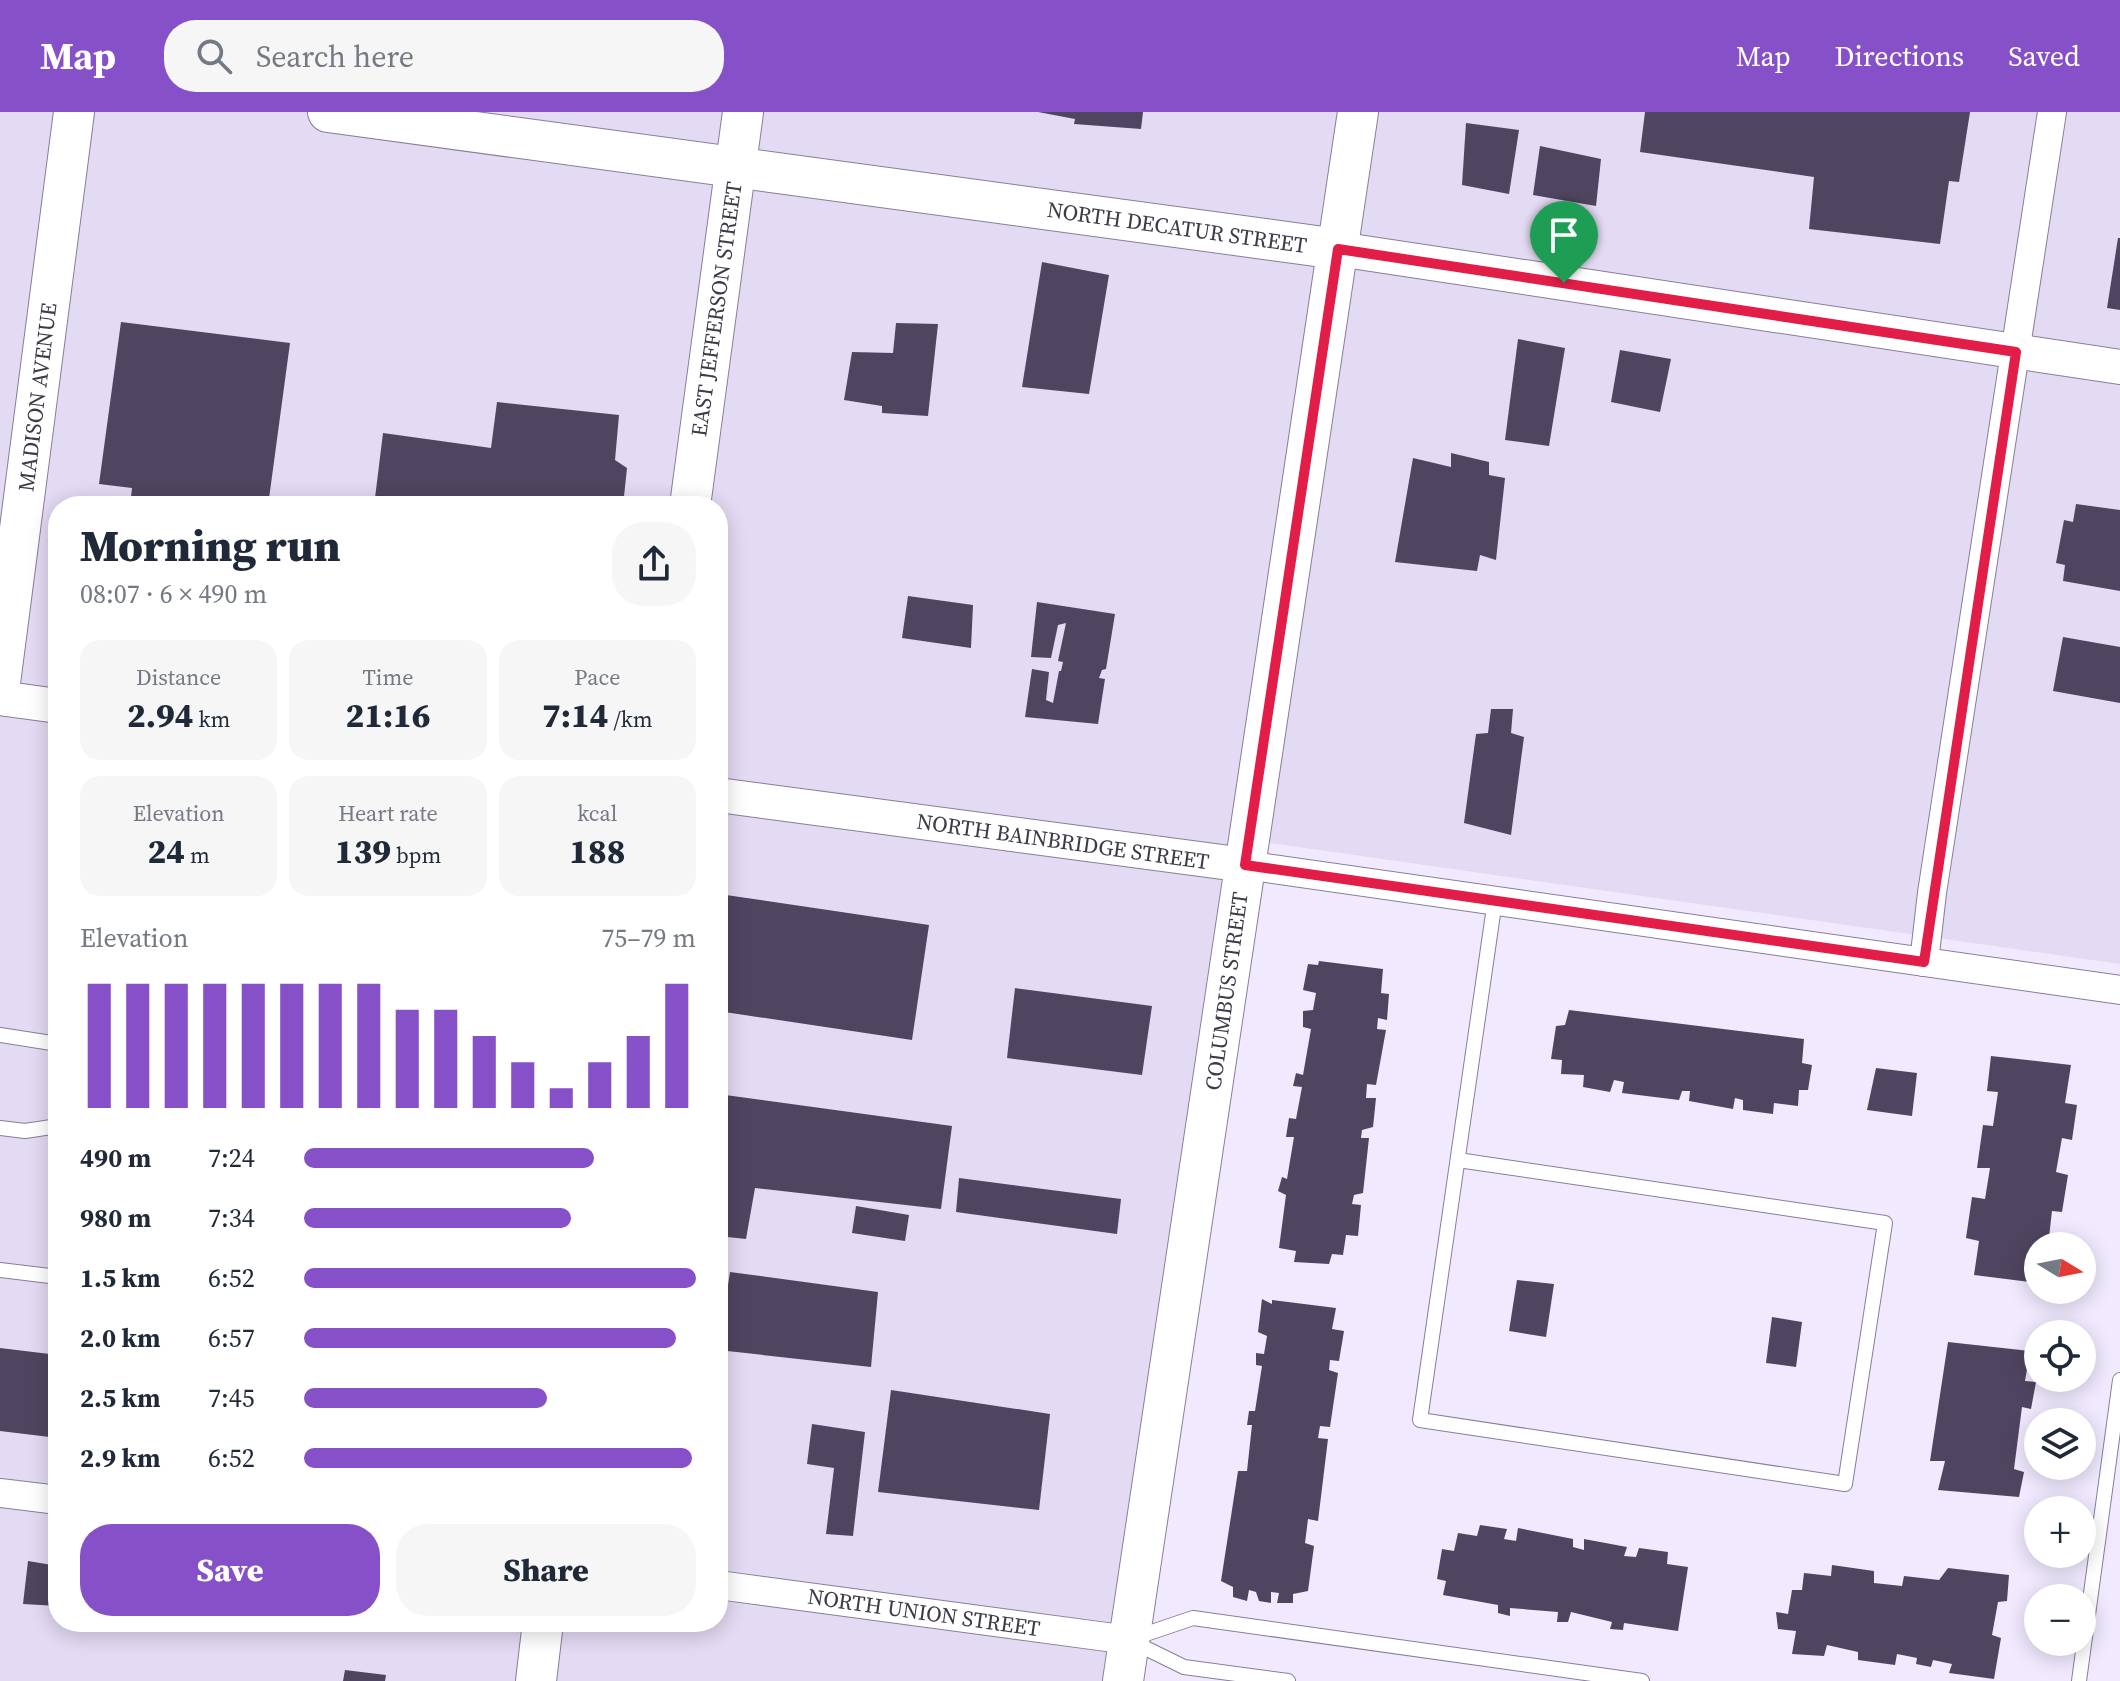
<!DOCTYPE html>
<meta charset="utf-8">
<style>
body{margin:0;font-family:"Source Serif 4",serif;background:#f6f6f7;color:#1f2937;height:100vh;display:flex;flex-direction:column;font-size:30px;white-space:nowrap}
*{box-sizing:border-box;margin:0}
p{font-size:26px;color:#747a83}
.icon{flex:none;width:44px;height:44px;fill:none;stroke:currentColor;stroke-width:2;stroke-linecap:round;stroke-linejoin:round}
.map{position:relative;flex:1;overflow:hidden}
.sheet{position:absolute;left:48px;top:384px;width:680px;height:1136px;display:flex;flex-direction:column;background:#fff;border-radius:32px;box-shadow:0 4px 20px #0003}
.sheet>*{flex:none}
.needle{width:52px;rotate:100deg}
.controls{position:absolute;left:2024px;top:1120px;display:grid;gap:16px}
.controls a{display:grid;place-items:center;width:72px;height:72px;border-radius:50%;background:#fff;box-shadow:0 4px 20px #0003;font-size:40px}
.pin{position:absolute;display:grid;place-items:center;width:68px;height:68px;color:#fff;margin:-82px -34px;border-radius:50% 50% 50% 0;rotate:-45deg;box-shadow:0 0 8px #0007}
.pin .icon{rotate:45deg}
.round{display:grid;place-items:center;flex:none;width:84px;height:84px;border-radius:32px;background:#f6f6f7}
.head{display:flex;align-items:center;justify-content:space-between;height:136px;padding:0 32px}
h1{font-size:44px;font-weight:800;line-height:60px}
.metrics{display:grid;grid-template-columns:repeat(3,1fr);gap:12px;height:136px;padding:8px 32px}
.metrics div{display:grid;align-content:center;border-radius:20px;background:#f6f6f7;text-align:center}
.metrics b{font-size:34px;font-weight:800}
.metrics small{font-size:22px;font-weight:400}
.metrics p{font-size:22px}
.chart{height:224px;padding:16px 32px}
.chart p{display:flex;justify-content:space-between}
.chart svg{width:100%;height:144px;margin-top:8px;stroke:#8650c8;stroke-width:6}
.button{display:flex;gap:16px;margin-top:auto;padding:16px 32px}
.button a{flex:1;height:92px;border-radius:32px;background:#8650c8;color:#fff;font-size:32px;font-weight:800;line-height:92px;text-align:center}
.button a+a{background:#f6f6f7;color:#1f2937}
ul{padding:0 32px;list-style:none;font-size:26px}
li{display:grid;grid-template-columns:128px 96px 1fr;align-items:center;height:60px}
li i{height:20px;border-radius:10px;background:#8650c8}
header{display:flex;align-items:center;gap:48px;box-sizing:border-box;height:112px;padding:0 40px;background:#8650c8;color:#fff}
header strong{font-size:38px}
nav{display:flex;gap:44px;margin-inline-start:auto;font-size:28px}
.search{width:560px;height:72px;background:#f6f6f7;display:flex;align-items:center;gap:20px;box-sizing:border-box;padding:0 28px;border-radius:32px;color:#747a83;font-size:30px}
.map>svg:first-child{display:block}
.built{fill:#e3daf3;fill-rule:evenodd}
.building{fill:#504561}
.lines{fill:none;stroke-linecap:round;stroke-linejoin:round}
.service-casing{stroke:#887d9b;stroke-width:16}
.minor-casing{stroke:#887d9b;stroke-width:30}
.tertiary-casing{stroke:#887d9b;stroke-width:36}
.secondary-casing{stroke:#887d9b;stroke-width:42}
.service{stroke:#fff;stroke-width:14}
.minor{stroke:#fff;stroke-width:28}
.tertiary{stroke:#fff;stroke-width:34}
.secondary{stroke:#fff;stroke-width:40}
.route-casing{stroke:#fff;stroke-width:16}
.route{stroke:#e11d48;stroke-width:10}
.labels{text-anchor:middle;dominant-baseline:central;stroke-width:8;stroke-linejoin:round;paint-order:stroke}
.street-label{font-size:22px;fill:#3e3a47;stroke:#fff}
</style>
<header>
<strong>Map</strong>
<div class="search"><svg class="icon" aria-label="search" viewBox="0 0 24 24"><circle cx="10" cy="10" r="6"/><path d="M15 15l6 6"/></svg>Search here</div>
<nav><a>Map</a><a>Directions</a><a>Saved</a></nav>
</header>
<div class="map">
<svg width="2120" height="1569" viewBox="0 0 2120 1569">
<rect width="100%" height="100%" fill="#f1eaff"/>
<path class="built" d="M0 0H2120V852L1228 725 1102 1569H0ZM58 394H718V1510H58Z"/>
<g class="building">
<path d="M1038 0H1143L1141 17 1074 12 1075 7Z"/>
<path d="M1645 0H1970L1959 70 1949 69 1940 132 1809 117 1814 65 1640 40Z"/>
<path d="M1466 11 1519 18 1509 82 1462 73Z"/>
<path d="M1540 34 1601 47 1596 94 1533 83Z"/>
<path d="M2118 126H2120V198L2107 196Z"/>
<path d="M1042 150 1109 163 1089 282 1022 275Z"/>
<path d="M121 210 290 231 268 394 224 388V394H130L132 376 99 372Z"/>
<path d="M896 211 938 212 928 304 882 301V294L844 288 852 240 893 241Z"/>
<path d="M1518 227 1565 236 1549 334 1505 328Z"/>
<path d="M1620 238 1671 247 1660 300 1611 290Z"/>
<path d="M497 290 619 303 615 348 627 356 623 394H374L383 321 491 336Z"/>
<path d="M1451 341 1489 350V363L1505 366 1496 448 1480 443 1477 459 1395 450 1413 346 1451 355Z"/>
<path d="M2076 392 2120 398V479L2063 469 2065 453 2056 451 2064 408 2073 410Z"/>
<path d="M908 484 973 493 971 536 902 526Z"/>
<path d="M1037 490 1115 502 1106 557 1102 558 1099 566 1105 567 1098 612 1025 605 1032 557 1049 560 1046 588 1053 591 1059 559H1061L1063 550 1058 549 1066 511 1058 513 1051 546 1031 545Z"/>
<path d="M2063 525 2120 535V591L2053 579Z"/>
<path d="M1491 597H1513L1511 621 1524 625 1511 723 1464 711 1476 622 1488 621Z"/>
<path d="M726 783 929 813 912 928 718 899V840Z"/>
<path d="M1319 849 1383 857 1381 881 1389 882 1387 908 1378 906 1377 917 1386 918 1376 973 1367 972 1366 986H1376L1373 1015 1362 1018 1361 1026H1369L1363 1081 1354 1083 1352 1092 1361 1093 1358 1124 1346 1123 1343 1143 1332 1142 1329 1152 1294 1150 1296 1139 1279 1136 1286 1083 1278 1079 1282 1065 1287 1067 1294 1025H1286L1289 1006 1296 1007 1302 975 1293 974 1296 961 1303 963 1311 917 1303 915V899L1313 898 1316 881 1303 878 1308 852 1318 853Z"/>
<path d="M1015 876 1152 894 1142 963 1007 946Z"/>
<path d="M1569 898 1804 927 1802 951 1812 953 1808 978H1799L1798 994 1774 991 1773 1002 1743 998V988L1735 986 1733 997 1689 989 1690 979H1682L1679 988 1622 981 1624 970 1614 968 1610 980 1583 975 1584 963 1561 962 1562 948 1551 947 1556 914 1565 913Z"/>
<path d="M1991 944 2071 953 2065 991 2077 993 2072 1028 2062 1026 2056 1060 2068 1063 2062 1100 2052 1099 2048 1134H2038V1171L1974 1163 1979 1129 1966 1126 1972 1085 1985 1087 1990 1056H1977L1983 1013 1993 1014 1998 980 1987 979Z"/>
<path d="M1876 956 1917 961 1912 1004 1867 998Z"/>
<path d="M718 982 952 1014 941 1097 755 1076 746 1127 718 1124Z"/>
<path d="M959 1066 1121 1087 1117 1122 956 1100Z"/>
<path d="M856 1094 909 1103 905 1129 852 1121Z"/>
<path d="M730 1160 878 1180 871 1255 718 1238Z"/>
<path d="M1517 1168 1554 1172 1546 1225 1509 1219Z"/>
<path d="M1262 1187 1272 1192V1188L1336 1196 1332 1217 1344 1219 1339 1249 1330 1248 1329 1258 1338 1261 1330 1315 1320 1314 1318 1326 1328 1327 1318 1409 1308 1407 1305 1431 1314 1434 1308 1479 1293 1482V1491H1277L1279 1481 1271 1480V1491L1259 1489 1256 1480 1249 1478 1247 1489 1233 1485V1475L1221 1469 1238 1359H1247L1252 1313H1247L1249 1299H1255L1262 1254 1256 1253V1241L1264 1242 1267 1224 1258 1220Z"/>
<path d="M1772 1205 1802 1210 1796 1255 1766 1251Z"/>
<path d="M1948 1230 2030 1239 2025 1269 2036 1270 2031 1297 2022 1295 2014 1357 2024 1360 2019 1385 1938 1378 1945 1349H1930Z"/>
<path d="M0 1236 58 1243V1326L0 1319Z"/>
<path d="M891 1278 1050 1302 1039 1398 878 1380Z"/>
<path d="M812 1312 865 1320 853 1424 826 1422 834 1356 807 1352Z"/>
<path d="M1480 1413 1507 1417 1504 1427 1516 1429 1518 1416 1573 1427V1435L1584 1438V1427L1627 1435 1624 1444 1636 1445 1639 1436 1668 1440 1667 1452 1688 1455 1678 1519 1624 1511 1623 1518 1610 1517 1612 1510 1571 1500 1568 1510H1557L1558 1500 1510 1496V1504L1498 1501V1493L1443 1483 1446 1469 1437 1467 1442 1437 1454 1439 1458 1421 1477 1424Z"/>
<path d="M28 1449 58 1454V1494L23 1492Z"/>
<path d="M1832 1453 1874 1459V1471L1902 1474 1904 1464 1939 1468 1948 1456 2009 1463 2007 1489 1998 1490 1992 1523 2001 1526 1994 1567 1949 1561 1952 1552 1933 1548 1931 1555 1916 1552 1917 1546 1897 1542 1895 1553 1858 1548V1540L1827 1533 1824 1544 1792 1542 1796 1519 1778 1517 1776 1500 1788 1502 1792 1478H1802L1804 1461 1831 1464Z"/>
<path d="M345 1558 386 1563 385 1569H343Z"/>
</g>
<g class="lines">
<g class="service-casing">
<g id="service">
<path d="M0 923 58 932"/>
<path d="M0 1016 25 1019 58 1014"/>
<path d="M1458 1048 1885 1111 1845 1372 1420 1308 1495 788"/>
<path d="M0 1158 58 1165"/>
<path d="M1134 1526 1193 1506 1642 1569"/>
<path d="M1133 1530 1184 1555 1288 1569"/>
<path d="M2079 1569 2120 1268"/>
</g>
</g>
<g class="minor-casing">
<g id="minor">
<path d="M1245 753 2120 878"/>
<path d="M1924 850 1932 781 2052 0"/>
<path d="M0 1381 58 1388"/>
<path d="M718 1473 1129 1528"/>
</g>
</g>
<g class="tertiary-casing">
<g id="tertiary">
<path d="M1338 137 2120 255"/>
<path d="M0 586 58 594"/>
<path d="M718 683 1245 753"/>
</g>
</g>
<g class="secondary-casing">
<g id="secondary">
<path d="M328 0 1338 137"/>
<path d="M690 394 743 0"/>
<path d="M0 571 74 0"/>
<path d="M536 1569 543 1510"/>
<path d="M1123 1569 1358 0"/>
</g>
</g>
<use href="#service" class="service"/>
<use href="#minor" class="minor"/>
<use href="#tertiary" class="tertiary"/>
<use href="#secondary" class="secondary"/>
</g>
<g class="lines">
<g class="route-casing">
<path id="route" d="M1338 137 2016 240 1924 850 1245 753Z"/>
</g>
<use href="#route" class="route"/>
</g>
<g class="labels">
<g class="street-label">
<text transform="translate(1177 115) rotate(8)">NORTH DECATUR STREET</text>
<text transform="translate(716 197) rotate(-82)">EAST JEFFERSON STREET</text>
<text transform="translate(37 285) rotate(-83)">MADISON AVENUE</text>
<text transform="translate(1063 729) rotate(8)">NORTH BAINBRIDGE STREET</text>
<text transform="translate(1226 879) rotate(-82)">COLUMBUS STREET</text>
<text transform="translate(924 1500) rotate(8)">NORTH UNION STREET</text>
</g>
</g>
</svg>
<div class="controls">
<a><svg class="needle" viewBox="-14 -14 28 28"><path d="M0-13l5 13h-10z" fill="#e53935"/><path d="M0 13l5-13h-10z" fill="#747a83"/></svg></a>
<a><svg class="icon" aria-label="locate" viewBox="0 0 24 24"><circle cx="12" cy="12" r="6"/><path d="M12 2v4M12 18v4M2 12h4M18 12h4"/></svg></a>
<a><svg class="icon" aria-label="layers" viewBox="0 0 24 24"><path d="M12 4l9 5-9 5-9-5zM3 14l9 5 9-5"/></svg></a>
<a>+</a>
<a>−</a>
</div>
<div class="pin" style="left:1564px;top:171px;background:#1e9e55"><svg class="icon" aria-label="arrive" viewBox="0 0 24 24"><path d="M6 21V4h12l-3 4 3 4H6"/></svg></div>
<section class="sheet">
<div class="head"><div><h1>Morning run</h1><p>08:07 · 6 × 490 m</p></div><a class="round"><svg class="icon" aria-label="share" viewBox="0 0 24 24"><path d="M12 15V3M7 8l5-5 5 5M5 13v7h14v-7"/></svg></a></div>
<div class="metrics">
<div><p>Distance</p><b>2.94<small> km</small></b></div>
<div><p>Time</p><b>21:16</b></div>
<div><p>Pace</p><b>7:14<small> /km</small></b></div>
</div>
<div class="metrics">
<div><p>Elevation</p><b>24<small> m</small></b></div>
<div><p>Heart rate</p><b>139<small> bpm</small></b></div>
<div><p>kcal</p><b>188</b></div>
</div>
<div class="chart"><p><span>Elevation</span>75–79 m</p>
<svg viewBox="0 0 160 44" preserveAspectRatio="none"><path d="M5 44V6M15 44V6M25 44V6M35 44V6M45 44V6M55 44V6M65 44V6M75 44V6M85 44V14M95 44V14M105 44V22M115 44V30M125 44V38M135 44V30M145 44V22M155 44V6"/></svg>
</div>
<ul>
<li><b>490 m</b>7:24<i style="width:74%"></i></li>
<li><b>980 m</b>7:34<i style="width:68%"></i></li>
<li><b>1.5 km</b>6:52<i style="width:100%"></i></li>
<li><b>2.0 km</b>6:57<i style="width:95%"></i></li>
<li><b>2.5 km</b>7:45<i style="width:62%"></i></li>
<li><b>2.9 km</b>6:52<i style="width:99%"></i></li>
</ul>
<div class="button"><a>Save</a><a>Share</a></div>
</section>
</div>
